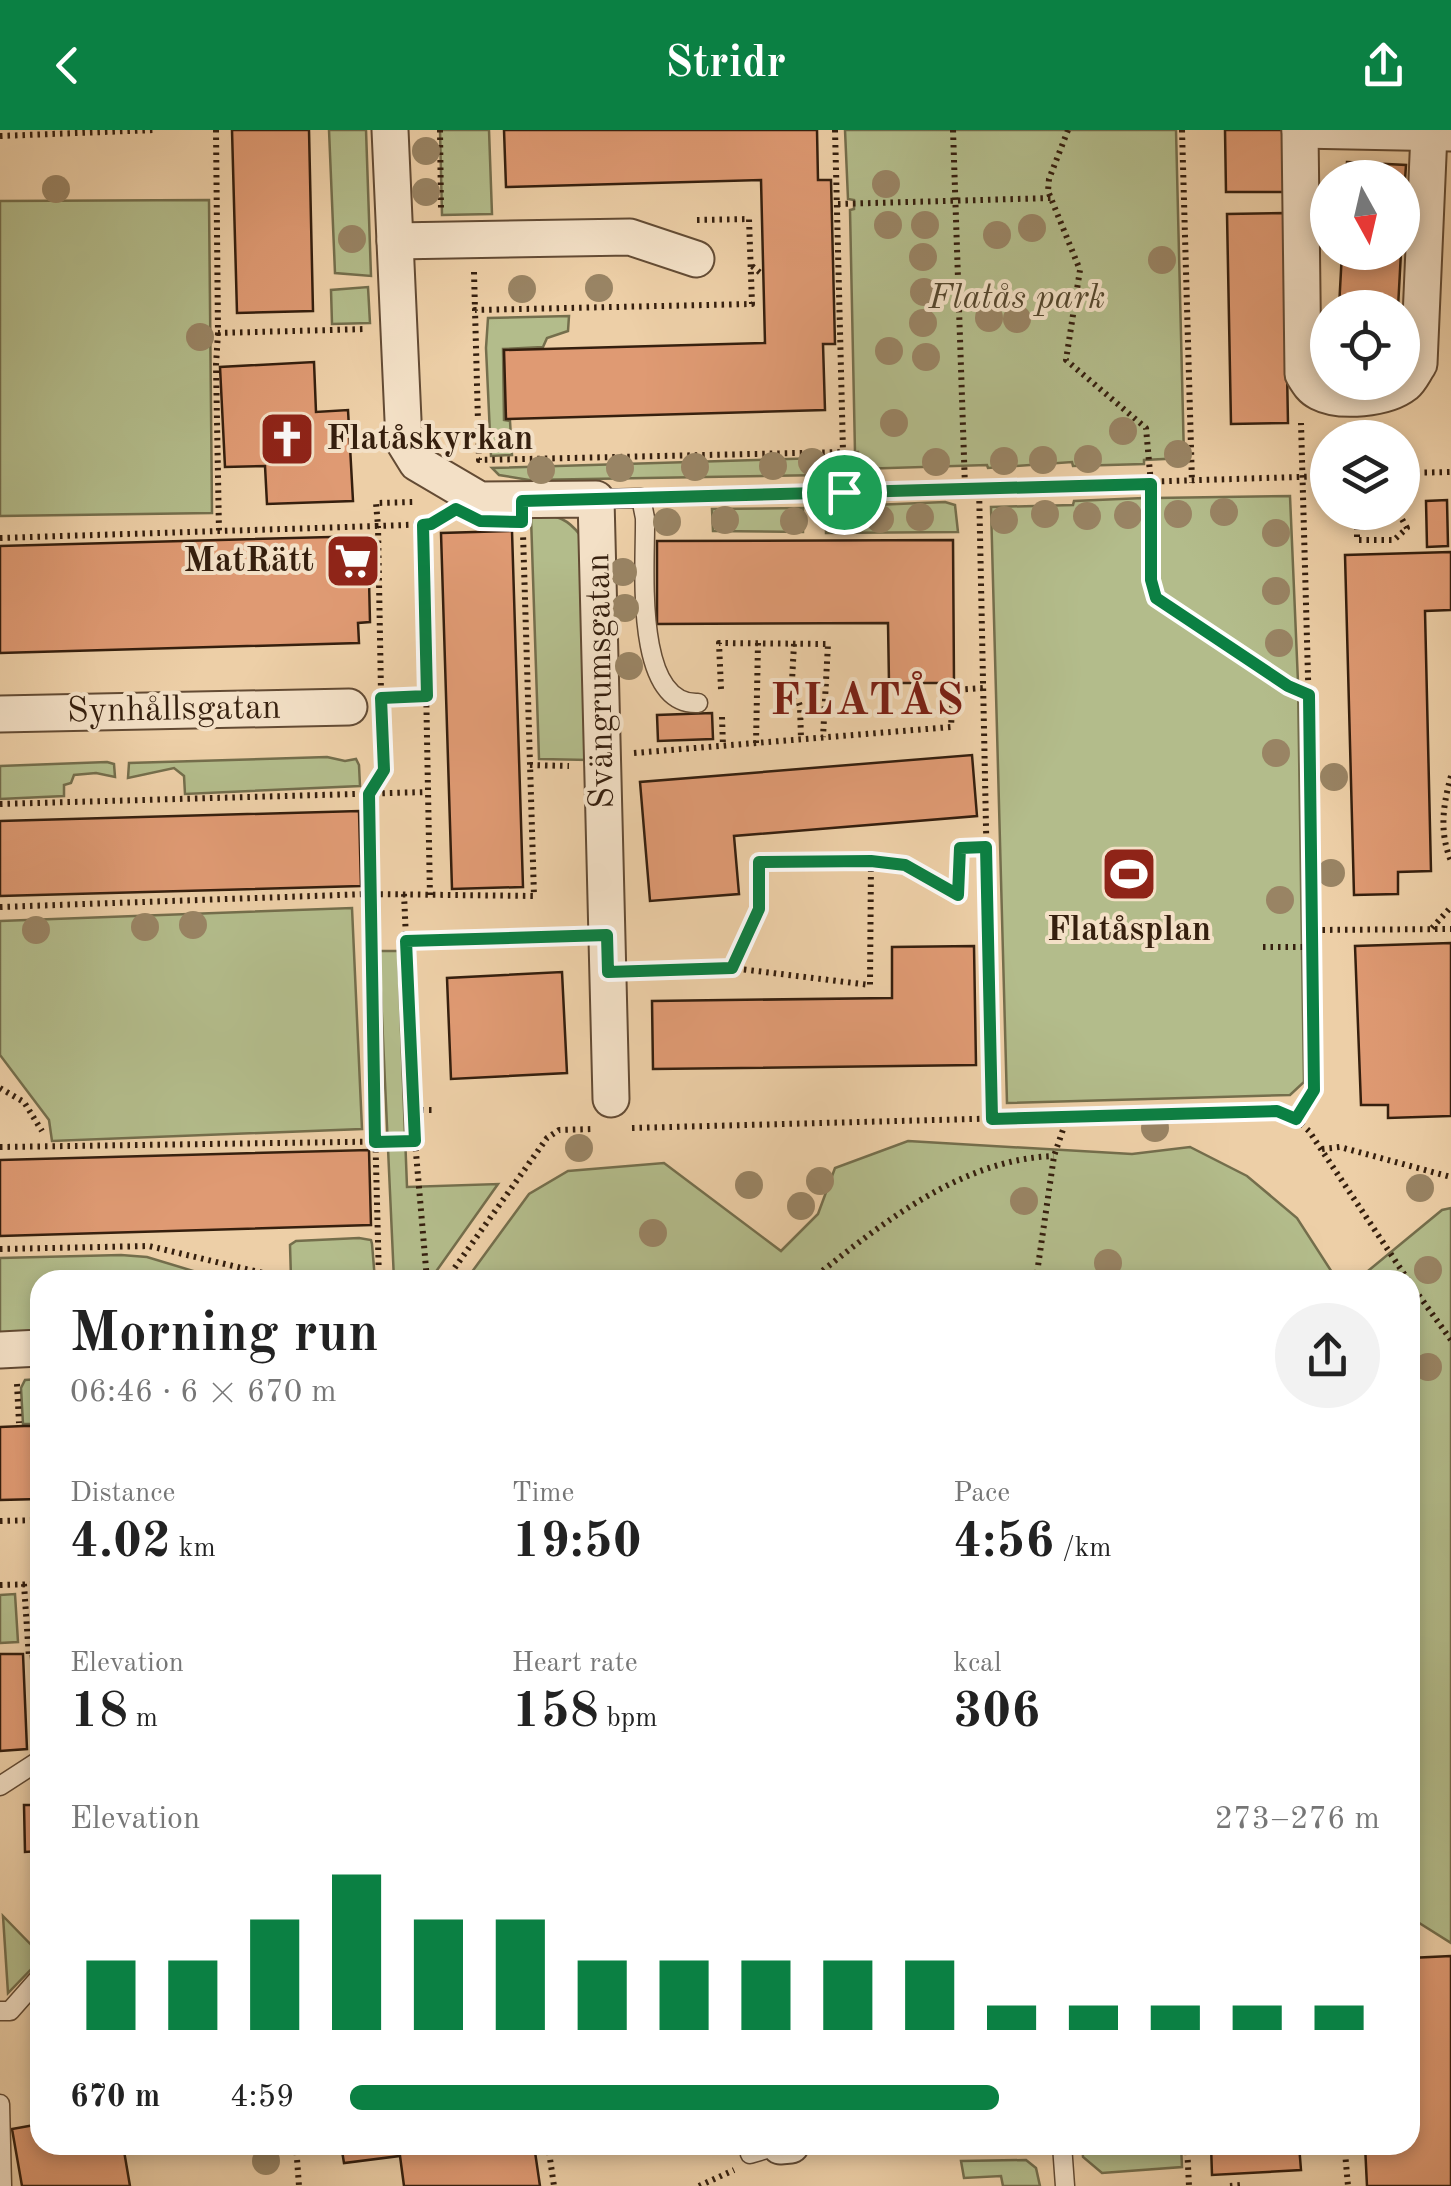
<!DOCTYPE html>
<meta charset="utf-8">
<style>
body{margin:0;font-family:"Old Standard TT",serif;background:#f2f2f2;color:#222;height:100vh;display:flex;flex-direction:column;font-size:38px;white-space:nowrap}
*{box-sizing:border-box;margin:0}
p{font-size:32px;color:#767676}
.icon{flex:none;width:55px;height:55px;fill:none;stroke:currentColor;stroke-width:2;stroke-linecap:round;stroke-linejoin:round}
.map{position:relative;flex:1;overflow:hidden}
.details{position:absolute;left:30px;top:1140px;width:1390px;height:885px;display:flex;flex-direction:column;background:#fff;border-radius:30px;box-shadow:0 5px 15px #0003}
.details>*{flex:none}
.needle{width:65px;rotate:172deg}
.buttons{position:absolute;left:1310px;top:30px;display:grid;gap:20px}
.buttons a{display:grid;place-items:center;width:110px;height:110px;border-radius:50%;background:#fff;box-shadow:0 5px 15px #0003;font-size:50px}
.pin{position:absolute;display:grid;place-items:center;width:85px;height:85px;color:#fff;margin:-42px;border:5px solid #fff;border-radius:50%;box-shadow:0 2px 10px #0007}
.round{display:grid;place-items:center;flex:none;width:105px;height:105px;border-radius:52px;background:#f2f2f2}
.head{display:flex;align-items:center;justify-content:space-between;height:170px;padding:0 40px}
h1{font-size:55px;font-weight:700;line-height:75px}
.stats{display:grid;grid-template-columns:repeat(3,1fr);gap:15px;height:170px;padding:10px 40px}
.stats div{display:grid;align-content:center}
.stats b{font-size:50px;font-weight:700}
.stats small{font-size:28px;font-weight:400}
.stats p{font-size:28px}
.chart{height:280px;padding:20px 40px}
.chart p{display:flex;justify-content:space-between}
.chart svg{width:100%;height:180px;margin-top:10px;stroke:#0b8043;stroke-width:6}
ul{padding:0 40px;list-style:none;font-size:32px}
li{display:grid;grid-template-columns:160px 120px 1fr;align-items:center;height:75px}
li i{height:25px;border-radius:12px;background:#0b8043}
header{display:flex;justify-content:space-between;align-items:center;height:130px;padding:0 40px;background:#0b8043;color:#fff;font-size:45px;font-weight:700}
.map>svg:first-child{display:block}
.green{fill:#b3bc8b;stroke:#746e4c;stroke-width:2.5}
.building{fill:#df9a73;stroke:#351f0e;stroke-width:2.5}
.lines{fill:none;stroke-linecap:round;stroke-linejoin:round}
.lane-casing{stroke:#634b34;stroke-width:21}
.street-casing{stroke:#634b34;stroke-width:39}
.path{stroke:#351f0e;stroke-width:6;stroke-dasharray:2.5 5;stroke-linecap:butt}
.lane{stroke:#f3e0c6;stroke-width:18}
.street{stroke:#f3e0c6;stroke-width:35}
.tree{fill:#998464}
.route-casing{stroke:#fff;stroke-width:20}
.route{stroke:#0b8043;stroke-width:12}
.labels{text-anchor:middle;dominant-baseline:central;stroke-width:8;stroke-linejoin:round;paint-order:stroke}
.park-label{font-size:35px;font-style:italic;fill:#54462d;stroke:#f3e0c6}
.poi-label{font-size:35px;font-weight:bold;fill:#351f0e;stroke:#f3e0c6;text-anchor:start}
.street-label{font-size:35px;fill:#351f0e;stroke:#f3e0c6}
.district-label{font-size:45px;font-weight:bold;letter-spacing:2.5px;fill:#7a1f14;stroke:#f3e0c6}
</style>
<header><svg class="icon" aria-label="back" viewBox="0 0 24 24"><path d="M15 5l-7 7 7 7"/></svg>Stridr<svg class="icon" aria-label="share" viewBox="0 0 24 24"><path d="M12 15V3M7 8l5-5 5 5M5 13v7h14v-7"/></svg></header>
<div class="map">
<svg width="1451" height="2056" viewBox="0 0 1451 2056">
<rect width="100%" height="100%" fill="#edcfa7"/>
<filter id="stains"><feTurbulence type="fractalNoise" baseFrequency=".002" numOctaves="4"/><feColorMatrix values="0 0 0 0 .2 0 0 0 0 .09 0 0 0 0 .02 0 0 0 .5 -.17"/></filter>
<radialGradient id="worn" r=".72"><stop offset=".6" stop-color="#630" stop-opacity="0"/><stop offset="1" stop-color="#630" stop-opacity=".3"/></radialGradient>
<g class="green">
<path d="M329 0H366L371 146 335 143Z"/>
<path d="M440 0H489L492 84 442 85Z"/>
<path d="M845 0H1176L1184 328 1144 330V334L1073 336 1072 332 988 338 987 335 858 339V322H855L850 80 854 79V70L848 69Z"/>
<path d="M209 70 212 383 0 386V71Z"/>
<path d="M368 157 370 193 332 194 331 160Z"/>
<path d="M569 186 568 201 547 208 543 217 503 219 504 290 510 291 512 325 491 326 486 218 488 188Z"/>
<path d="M821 328 827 336 824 345 529 350 499 345 492 338Z"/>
<path d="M1290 366 1298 552 1304 952 1290 965 1007 973 991 377 1073 375 1074 371 1143 368 1144 374 1155 373V368Z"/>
<path d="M945 372 955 375 958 402 826 403V377Z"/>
<path d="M803 378V402L713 401 712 379Z"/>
<path d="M539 384C558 386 568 389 580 405L590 630 539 629 531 387Z"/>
<path d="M327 627 345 631 356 629 359 635 360 656 185 664 184 646 174 638 128 648 129 633Z"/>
<path d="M107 632 114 634 115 647 96 643 74 645 71 653 64 655V666L0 669V636Z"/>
<path d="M352 778 362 999 52 1011 49 990 0 925V791Z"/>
<path d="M379 821H398L407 1057 498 1054 430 1150H394Z"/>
<path d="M908 1011 1132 1024 1190 1017 1247 1046 1297 1088 1337 1150H466L529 1064 568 1041 664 1033 781 1121 818 1084 835 1038Z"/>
<path d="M1451 1078V1813L1416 1791H1410V1150H1357L1442 1080Z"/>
<path d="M359 1108 371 1110 372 1114 375 1150 291 1149 290 1115 296 1111Z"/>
<path d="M121 1125 147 1127 223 1150H40V1211L0 1212V1128Z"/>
<path d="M40 1249V1294H23L21 1258 25 1250Z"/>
<path d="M15 1464 18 1512 0 1513V1465Z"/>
<path d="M3 1786 40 1824V1830L8 1863Z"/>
<path d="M1082 2015H1181L1182 2037 1102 2043 1083 2027Z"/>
<path d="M1026 2030 1036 2038 1040 2056H1003L1001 2046 964 2048 961 2031Z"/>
</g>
<g class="building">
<path d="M232 0H309L313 181 237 183Z"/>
<path d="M504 0H817L818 50H831L835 214H823L825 280 506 289 504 220 765 213 761 50 506 57Z"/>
<path d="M1225 0H1284L1285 62H1226Z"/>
<path d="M1347 32 1406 35 1402 93V48H1346Z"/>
<path d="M1284 83 1288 293 1231 294 1227 84Z"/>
<path d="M1342 122H1401L1398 178H1339Z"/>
<path d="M314 232 316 282 348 280 353 371 267 374 265 336 225 337 220 237Z"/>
<path d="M1447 370 1448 416 1427 417 1426 371Z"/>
<path d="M512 401 523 757 452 759 441 403Z"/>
<path d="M368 406 370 492 358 493 359 513 0 523V416Z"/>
<path d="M953 410 954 553H889L888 493 657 494V411Z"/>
<path d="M1451 422V480L1425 481 1431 741 1398 742V764L1354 765 1345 425Z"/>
<path d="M712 583 713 609 658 611 657 585Z"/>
<path d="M972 625 977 686 734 706 739 764 650 771 640 652Z"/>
<path d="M359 681 361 756 0 766V691Z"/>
<path d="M1451 813V986L1388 988V975H1361L1355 816Z"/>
<path d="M974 816 976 935 653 939 652 871 892 868V817Z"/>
<path d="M562 842 567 943 451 949 447 848Z"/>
<path d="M369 1020 371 1095 0 1106V1030Z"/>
<path d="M24 1296H40V1369L0 1370V1297Z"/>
<path d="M0 1524H23L27 1619 0 1621Z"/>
<path d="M24 1675H40V1721L25 1722Z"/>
<path d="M1451 1826V2056H1367L1365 2015H1410V1828Z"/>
<path d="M40 1994V2015H123L130 2056H22L12 1999Z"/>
<path d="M341 2015H534L540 2056H404L400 2026 344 2033Z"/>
<path d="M1211 2015H1299L1301 2040 1212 2045Z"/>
</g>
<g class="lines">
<g class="lane-casing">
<g id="lane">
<path d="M596 369 641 368 645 388C646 431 632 576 698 573"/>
<path d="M0 1656 40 1630"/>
<path d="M0 1881H10L40 1847"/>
<path d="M0 1974 2 2056"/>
<path d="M1062 2015 1065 2056"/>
<path d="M750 2024 780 2015"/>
</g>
</g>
<g class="street-casing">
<g id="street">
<path d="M390 0 404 312 417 333 480 370 596 369 611 969"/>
<path d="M1300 0 1451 3"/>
<path d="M1300 1 1303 244C1308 252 1311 258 1319 262 1340 273 1386 269 1405 254 1411 249 1414 241 1419 234L1429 3"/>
<path d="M395 111 630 107 696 129"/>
<path d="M0 584 349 577"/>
<path d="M0 1220 40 1218"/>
<path d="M780 2016 791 2015"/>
</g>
</g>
<g class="path">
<path d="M216 0 218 203 367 199"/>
<path d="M440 0 441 79"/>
<path d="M835 0 844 362"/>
<path d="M953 0 965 357"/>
<path d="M1068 0 1049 49 1048 61 1080 140 1066 230 1146 298 1151 354V450L1155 468 1288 556 1308 565"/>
<path d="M1182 0 1192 353"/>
<path d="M0 6 155 0"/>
<path d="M838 74 1051 68"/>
<path d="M697 90 749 89 752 174 475 180 479 330 843 322"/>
<path d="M752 136 763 145"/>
<path d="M474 142 475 180"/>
<path d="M218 203 216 235 219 402"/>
<path d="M1402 343 1451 342"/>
<path d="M979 356 992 989"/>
<path d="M667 367 1328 346"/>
<path d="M1357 382V410H1394L1407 398 1398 382"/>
<path d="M423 395 430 767"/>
<path d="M0 408 378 396 376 373 413 372"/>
<path d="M794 514 792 551 800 576 801 609"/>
<path d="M721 559 719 513 828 514 823 607"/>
<path d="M381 563 378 396 431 394 442 389"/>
<path d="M383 567 427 565"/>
<path d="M722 587 723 616"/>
<path d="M756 613 758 513"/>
<path d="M634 623 951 597 953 560 983 558"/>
<path d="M530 635 569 636"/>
<path d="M1451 646C1443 675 1439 702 1451 731"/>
<path d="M0 674 427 662"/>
<path d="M404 764 415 1011 427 1150"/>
<path d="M0 777 369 764V664L384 640 382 590"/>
<path d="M1432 798 1451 777"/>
<path d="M1315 800 1451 799"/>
<path d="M406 811 575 806"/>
<path d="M1263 817H1315"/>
<path d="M732 837 759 779V731H871"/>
<path d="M639 841 732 838 870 855 871 731 905 735 958 765 960 718 986 717"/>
<path d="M0 958 24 972 42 1001"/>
<path d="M414 980H436"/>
<path d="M1296 989 1309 1001 1408 1150"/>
<path d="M632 998 1277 981 1296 989 1314 960 1315 800 1301 293"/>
<path d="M0 1017 415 1011"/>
<path d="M1322 1019 1340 1017 1451 1047"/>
<path d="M0 1119 149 1116 267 1144 269 1150"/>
<path d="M379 1150 369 764 534 766 523 403"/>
<path d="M446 1150 547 1008 559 1000 594 999"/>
<path d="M811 1150C881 1094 961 1029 1054 1026"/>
<path d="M1036 1150 1054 1026 1068 985"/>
<path d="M1410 1153 1451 1210"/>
<path d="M17 1254 19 1293"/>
<path d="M0 1391 40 1390"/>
<path d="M24 1454 29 1528 40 1527"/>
<path d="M0 1455 40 1454"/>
<path d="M296 2015 299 2056"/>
<path d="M548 2015 554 2056"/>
<path d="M1187 2015 1189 2056"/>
<path d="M1345 2022 1348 2056"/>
<path d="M699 2056 734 2040"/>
<path d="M1230 2056 1241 2055"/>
</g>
<use href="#lane" class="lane"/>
<use href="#street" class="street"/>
</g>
<g class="tree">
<circle cx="426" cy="21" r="14"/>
<circle cx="886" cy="54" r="14"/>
<circle cx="56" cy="59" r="14"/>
<circle cx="426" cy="62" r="14"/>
<circle cx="888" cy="95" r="14"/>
<circle cx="925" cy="95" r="14"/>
<circle cx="1032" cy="98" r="14"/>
<circle cx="997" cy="105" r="14"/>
<circle cx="352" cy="109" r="14"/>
<circle cx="923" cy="127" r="14"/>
<circle cx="1162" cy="130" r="14"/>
<circle cx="599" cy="158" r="14"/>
<circle cx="522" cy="159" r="14"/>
<circle cx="924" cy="162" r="14"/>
<circle cx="989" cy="188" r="14"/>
<circle cx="1017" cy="189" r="14"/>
<circle cx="923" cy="193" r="14"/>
<circle cx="200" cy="207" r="14"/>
<circle cx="889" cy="221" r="14"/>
<circle cx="926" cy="227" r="14"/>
<circle cx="894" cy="293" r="14"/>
<circle cx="1123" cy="301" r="14"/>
<circle cx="1178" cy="324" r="14"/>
<circle cx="1088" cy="329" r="14"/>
<circle cx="1043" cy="330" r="14"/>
<circle cx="1004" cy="331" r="14"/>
<circle cx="812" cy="332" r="14"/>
<circle cx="936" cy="332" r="14"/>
<circle cx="773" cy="336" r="14"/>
<circle cx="695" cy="337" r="14"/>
<circle cx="620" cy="338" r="14"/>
<circle cx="541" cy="340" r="14"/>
<circle cx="1224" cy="382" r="14"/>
<circle cx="1045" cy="384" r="14"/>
<circle cx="1178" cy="384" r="14"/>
<circle cx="1128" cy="385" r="14"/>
<circle cx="1087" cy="386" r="14"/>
<circle cx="920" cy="387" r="14"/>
<circle cx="845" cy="389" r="14"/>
<circle cx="880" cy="389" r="14"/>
<circle cx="725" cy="390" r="14"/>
<circle cx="1004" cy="390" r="14"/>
<circle cx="794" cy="391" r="14"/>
<circle cx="667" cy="392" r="14"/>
<circle cx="1276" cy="403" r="14"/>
<circle cx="623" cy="442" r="14"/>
<circle cx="1276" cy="461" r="14"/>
<circle cx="625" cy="478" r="14"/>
<circle cx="1279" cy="513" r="14"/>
<circle cx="629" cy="536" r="14"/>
<circle cx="1276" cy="623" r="14"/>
<circle cx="1334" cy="647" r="14"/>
<circle cx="1331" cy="743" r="14"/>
<circle cx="1280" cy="770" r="14"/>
<circle cx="193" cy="795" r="14"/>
<circle cx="145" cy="797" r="14"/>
<circle cx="36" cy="800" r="14"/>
<circle cx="1155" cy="998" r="14"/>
<circle cx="579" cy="1018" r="14"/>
<circle cx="820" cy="1051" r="14"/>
<circle cx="749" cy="1055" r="14"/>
<circle cx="1420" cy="1058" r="14"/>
<circle cx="1024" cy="1071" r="14"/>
<circle cx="801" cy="1076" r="14"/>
<circle cx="653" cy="1103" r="14"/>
<circle cx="1108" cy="1133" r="14"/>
<circle cx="1428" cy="1140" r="14"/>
<circle cx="1428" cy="1237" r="14"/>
<circle cx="266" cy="2031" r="14"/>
</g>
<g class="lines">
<g class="route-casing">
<path id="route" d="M1151 354V450L1156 468 1288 556 1309 565 1314 960 1296 989 1277 981 992 989 986 717 960 718 958 765 905 735 871 731 759 732V779L732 838 608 842 607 805 406 811 415 1011 375 1012 369 664 384 640 381 568 427 566 423 395 431 394 456 379 480 391 522 392V371Z"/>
</g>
<use href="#route" class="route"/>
</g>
<defs>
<g id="church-square" transform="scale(2.875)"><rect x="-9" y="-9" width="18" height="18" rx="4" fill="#8f2418" stroke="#f3e0c6"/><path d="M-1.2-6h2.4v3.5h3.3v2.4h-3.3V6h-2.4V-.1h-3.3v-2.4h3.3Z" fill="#fff"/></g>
<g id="supermarket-square" transform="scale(2.875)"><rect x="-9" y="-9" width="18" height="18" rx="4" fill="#8f2418" stroke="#f3e0c6"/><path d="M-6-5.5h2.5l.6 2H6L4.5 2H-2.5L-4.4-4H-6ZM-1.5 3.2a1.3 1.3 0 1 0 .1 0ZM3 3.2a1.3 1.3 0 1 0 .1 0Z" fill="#fff"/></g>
<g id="stadium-square" transform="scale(2.875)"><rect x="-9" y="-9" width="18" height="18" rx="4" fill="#8f2418" stroke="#f3e0c6"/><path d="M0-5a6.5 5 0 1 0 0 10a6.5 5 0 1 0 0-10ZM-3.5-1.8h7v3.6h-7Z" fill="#fff"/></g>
</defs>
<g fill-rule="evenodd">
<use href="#church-square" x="287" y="309"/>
<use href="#supermarket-square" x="353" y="431"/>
<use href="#stadium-square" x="1129" y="744"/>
</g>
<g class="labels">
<g class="park-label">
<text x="1017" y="168">Flatås park</text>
</g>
<g class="poi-label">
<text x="326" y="309">Flatåskyrkan</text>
<text x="314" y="431" text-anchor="end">MatRätt</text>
<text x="1129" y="800" text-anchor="middle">Flatåsplan</text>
</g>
<g class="street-label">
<text transform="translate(601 551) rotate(-91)">Svängrumsgatan</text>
<text transform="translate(174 580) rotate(-1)">Synhållsgatan</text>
</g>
<g class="district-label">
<text x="868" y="572">FLATÅS</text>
</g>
</g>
<rect width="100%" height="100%" filter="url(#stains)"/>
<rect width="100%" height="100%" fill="url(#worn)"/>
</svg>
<div class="buttons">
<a><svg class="needle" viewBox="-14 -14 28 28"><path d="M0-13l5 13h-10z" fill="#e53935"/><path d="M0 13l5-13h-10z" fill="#767676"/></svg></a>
<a><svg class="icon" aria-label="locate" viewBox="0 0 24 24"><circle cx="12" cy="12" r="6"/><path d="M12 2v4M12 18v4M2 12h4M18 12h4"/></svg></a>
<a><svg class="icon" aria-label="layers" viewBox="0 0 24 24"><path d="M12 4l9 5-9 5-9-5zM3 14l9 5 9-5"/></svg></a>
</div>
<div class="pin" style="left:844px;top:362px;background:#1e9e55"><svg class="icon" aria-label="arrive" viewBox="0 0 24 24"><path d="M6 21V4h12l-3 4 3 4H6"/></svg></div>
<section class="details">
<div class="head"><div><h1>Morning run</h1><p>06:46 · 6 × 670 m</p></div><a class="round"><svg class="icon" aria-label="share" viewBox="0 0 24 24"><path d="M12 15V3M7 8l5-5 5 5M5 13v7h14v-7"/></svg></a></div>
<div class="stats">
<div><p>Distance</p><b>4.02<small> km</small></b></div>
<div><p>Time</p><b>19:50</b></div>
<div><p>Pace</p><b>4:56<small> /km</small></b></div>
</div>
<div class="stats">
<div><p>Elevation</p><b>18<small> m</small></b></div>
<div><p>Heart rate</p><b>158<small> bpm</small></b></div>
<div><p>kcal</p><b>306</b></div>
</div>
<div class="chart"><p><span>Elevation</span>273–276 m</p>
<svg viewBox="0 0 160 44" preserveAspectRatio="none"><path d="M5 44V27M15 44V27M25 44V17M35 44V6M45 44V17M55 44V17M65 44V27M75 44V27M85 44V27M95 44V27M105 44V27M115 44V38M125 44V38M135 44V38M145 44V38M155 44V38"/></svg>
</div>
<ul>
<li><b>670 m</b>4:59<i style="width:63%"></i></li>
</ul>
</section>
</div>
